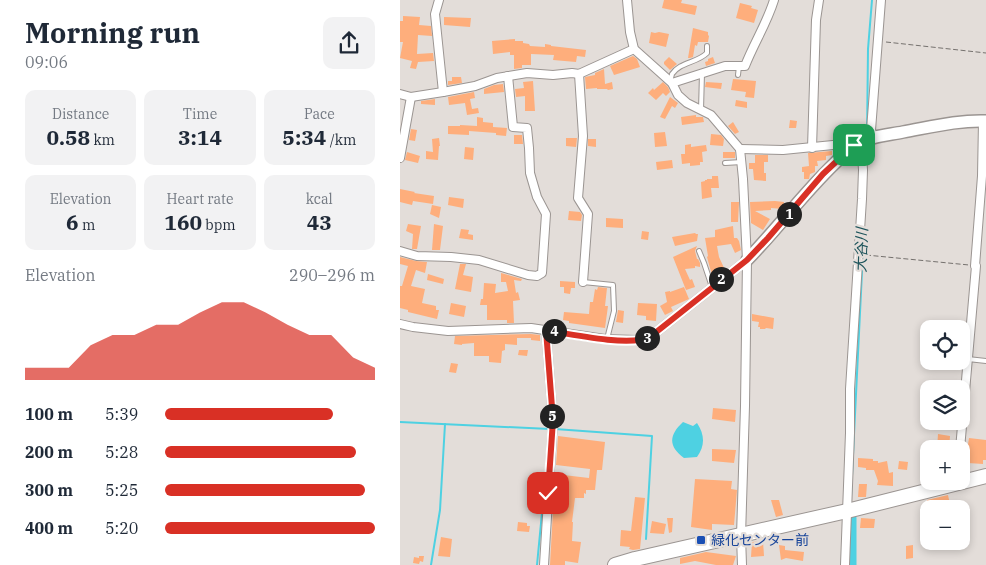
<!DOCTYPE html>
<meta charset="utf-8">
<style>
body{margin:0;font-family:"IBM Plex Serif","Noto Sans JP",serif;background:#f2f2f3;color:#1f2937;height:100vh;display:flex;flex-direction:column;font-size:19px;white-space:nowrap}
*{box-sizing:border-box;margin:0}
p{font-size:16px;color:#747a83}
.icon{flex:none;width:28px;height:28px;fill:none;stroke:currentColor;stroke-width:2;stroke-linecap:round;stroke-linejoin:round}
.map{position:relative;flex:1;overflow:hidden}
.side{display:flex;flex-direction:column;background:#fff;width:400px}
.side>*{flex:none}
.controls{position:absolute;left:520px;top:320px;display:grid;gap:10px}
.controls a{display:grid;place-items:center;width:50px;height:50px;border-radius:10px;background:#fff;box-shadow:0 2px 8px #0003;font-size:25px}
.pin{position:absolute;display:grid;place-items:center;width:42px;height:42px;color:#fff;margin:-21px;border-radius:10px;box-shadow:0 2px 8px #0006}
.km{position:absolute;width:25px;height:25px;margin:-12px;border-radius:50%;background:#222;color:#fff;font-size:14px;line-height:25px;text-align:center}
.round{display:grid;place-items:center;flex:none;width:52px;height:52px;border-radius:10px;background:#f2f2f3}
.overview{display:flex;align-items:center;justify-content:space-between;height:85px;padding:0 25px}
h1{font-size:28px;font-weight:800;line-height:38px}
.stats{display:grid;grid-template-columns:repeat(3,1fr);gap:8px;height:85px;padding:5px 25px}
.stats div{display:grid;align-content:center;border-radius:10px;background:#f2f2f3;text-align:center}
.stats b{font-size:21px;font-weight:800}
.stats small{font-size:14px;font-weight:400}
.stats p{font-size:14px}
.chart{height:140px;padding:10px 25px}
.chart p{display:flex;justify-content:space-between}
.chart svg{width:100%;height:90px;margin-top:5px;fill:#d93025;opacity:.7}
ul{padding:0 25px;list-style:none;font-size:16px}
li{display:grid;grid-template-columns:80px 60px 1fr;align-items:center;height:38px}
li i{height:12px;border-radius:6px;background:#d93025}
main{display:flex;flex:1;min-height:0}
.map>svg:first-child{display:block}
.water{fill:#4ed1e2}
.lines{fill:none;stroke-linecap:round;stroke-linejoin:round}
.stream{stroke:#4ed1e2;stroke-width:2}
.river{stroke:#4ed1e2;stroke-width:11}
.building{fill:#feae7c}
.lane-casing{stroke:#9b9592;stroke-width:6}
.street-casing{stroke:#9b9592;stroke-width:10}
.secondary-casing{stroke:#9b9592;stroke-width:14}
.highway-casing{stroke:#9b9592;stroke-width:16}
.path{stroke:#75716e;stroke-width:1;stroke-dasharray:5 2.5;stroke-linecap:butt}
.lane{stroke:#fff;stroke-width:4}
.street{stroke:#fff;stroke-width:8}
.secondary{stroke:#fff;stroke-width:11}
.highway{stroke:#fff;stroke-width:14}
.route-casing{stroke:#fff;stroke-width:10}
.route{stroke:#d93025;stroke-width:6}
.transit-dot{fill:#1a4fb4;stroke:#e3ddd9;stroke-width:2}
.labels{text-anchor:middle;dominant-baseline:central;stroke-width:4.5;stroke-linejoin:round;paint-order:stroke}
.transit-label{font-size:14px;fill:#164399;stroke:#e3ddd9;text-anchor:start}
.water-label{font-size:15px;font-style:italic;fill:#1c535a;stroke:#e3ddd9}
</style>
<main>
<section class="side">
<div class="overview"><div><h1>Morning run</h1><p>09:06</p></div><a class="round"><svg class="icon" aria-label="share" viewBox="0 0 24 24"><path d="M12 15V3M7 8l5-5 5 5M5 13v7h14v-7"/></svg></a></div>
<div class="stats">
<div><p>Distance</p><b>0.58<small> km</small></b></div>
<div><p>Time</p><b>3:14</b></div>
<div><p>Pace</p><b>5:34<small> /km</small></b></div>
</div>
<div class="stats">
<div><p>Elevation</p><b>6<small> m</small></b></div>
<div><p>Heart rate</p><b>160<small> bpm</small></b></div>
<div><p>kcal</p><b>43</b></div>
</div>
<div class="chart"><p><span>Elevation</span>290–296 m</p>
<svg viewBox="0 0 160 44" preserveAspectRatio="none"><path d="M0 44V38L10 38L20 38L30 27L40 22L50 22L60 17L70 17L80 11L90 6L100 6L110 11L120 17L130 22L140 22L150 33L160 38V44z"/></svg>
</div>
<ul>
<li><b>100 m</b>5:39<i style="width:80%"></i></li>
<li><b>200 m</b>5:28<i style="width:91%"></i></li>
<li><b>300 m</b>5:25<i style="width:95%"></i></li>
<li><b>400 m</b>5:20<i style="width:100%"></i></li>
</ul>
</section>
<div class="map">
<svg width="586" height="565" viewBox="0 0 586 565">
<rect width="100%" height="100%" fill="#e3ddd9"/>
<path class="water" d="M283 422 293 426 297 423C305 435 305 446 297 457L284 458C268 446 269 435 283 422Z"/>
<g class="lines">
<g class="stream">
<path d="M467 136 468 49 472 0"/>
<path d="M466 163 467 143"/>
<path d="M0 422 150 429"/>
<path d="M155 429 252 436 246 539"/>
<path d="M451 496 464 231"/>
<path d="M31 565 40 510 45 424"/>
<path d="M137 565 146 471"/>
</g>
<path class="river" d="M451 565V518"/>
</g>
<g class="building">
<path d="M264 0H282L281 3 297 6 295 15 262 8Z"/>
<path d="M340 3 352 6 351 8 358 10 354 23 336 18Z"/>
<path d="M3 16 20 17 19 25 31 26 32 36 18 35 17 54 33 53 34 61 18 62 16 69 10 68 12 61 0 58 3 42H0V21H3Z"/>
<path d="M44 17 71 18 70 27 44 25Z"/>
<path d="M293 28 308 32V35L309 36 308 42H298L297 46 295 45 293 57 290 58H288Z"/>
<path d="M251 32 255 33 259 32 269 34 266 47 249 43Z"/>
<path d="M115 39V41H123V43L129 44 130 46 145 47V44L151 45V46L186 50 185 57 177 56 176 62 153 60 154 55 131 54V65H122V68L114 69V55H110V52L93 54 92 41Z"/>
<path d="M233 56 237 59 240 67 214 75 210 66Z"/>
<path d="M269 57 277 64 270 70 264 64V62Z"/>
<path d="M313 57 315 63 306 66 305 62 308 61V59Z"/>
<path d="M204 69 205 84 212 82 213 89 208 90 207 89H197V88L186 89 185 77 195 75V73Z"/>
<path d="M52 77H61L62 83 48 85V81H52Z"/>
<path d="M333 79 356 81 354 98 345 97 346 92 331 90Z"/>
<path d="M133 81 135 111H125V96L116 97 115 89 124 88 123 82Z"/>
<path d="M263 82 268 87 270 92 266 96 263 93 256 100 248 93 253 88 254 90Z"/>
<path d="M306 82 322 83 321 89 305 87Z"/>
<path d="M103 84 104 92 84 94V89L94 85Z"/>
<path d="M74 92 75 98 70 99 72 109 78 108 79 113 67 115 65 103 49 105 48 97Z"/>
<path d="M270 97 278 103 275 108 272 106 265 119 260 117Z"/>
<path d="M35 99V105L21 104V101Z"/>
<path d="M336 100 347 102V108L335 106Z"/>
<path d="M296 115V117H303L304 122 282 125 281 117Z"/>
<path d="M77 117 83 118V122L93 123V127L107 128 106 136 96 135V133L69 131V135L48 134V126H60V125L77 126Z"/>
<path d="M390 120 397 121 396 128H389Z"/>
<path d="M333 122 339 132 335 134 328 126Z"/>
<path d="M11 129 17 130 15 141 9 140Z"/>
<path d="M265 132 267 146 255 147 254 133Z"/>
<path d="M311 134 321 135 324 139 323 146 310 145Z"/>
<path d="M114 135H122L123 144H114Z"/>
<path d="M39 138 40 146H39L38 160 26 159V151L33 152 32 139Z"/>
<path d="M166 138H177L176 147 166 146Z"/>
<path d="M188 139H196V147L188 146Z"/>
<path d="M291 144V147L306 145 307 151 302 152 303 162H300V165L290 166V163L282 164 281 154H285V145Z"/>
<path d="M65 147 74 148 73 160 64 159Z"/>
<path d="M432 151V155L426 156V160L417 161 418 166H415V172L410 174 409 179H404V172H402V167L409 166 408 153Z"/>
<path d="M7 152 20 156 18 163 5 160Z"/>
<rect x="323" y="152" width="12" height="6"/>
<path d="M355 155H368V162H364V173H366V181L354 180 353 169H349V163H355Z"/>
<path d="M272 160 273 168 257 170 256 162Z"/>
<path d="M312 176H318L319 188H311L312 197 302 199 301 182 305 181V180H307V179H312Z"/>
<path d="M0 189 15 192 14 193 34 196 33 204 13 201 12 205 0 202Z"/>
<path d="M49 197 64 199 63 208 48 205Z"/>
<path d="M375 201 384 202 383 209 371 208V210L355 211 370 219 363 230 351 223 350 202Z"/>
<path d="M331 202H339L338 222H331Z"/>
<path d="M32 205 41 207 39 218 30 214Z"/>
<path d="M169 211 180 212 182 215 181 221 168 220Z"/>
<path d="M206 218 223 219V228L206 227Z"/>
<path d="M8 224 21 226 17 249H12L13 234 6 231Z"/>
<path d="M34 224 43 226 40 250H32Z"/>
<path d="M333 226 334 238H337L339 241 341 250 335 253 331 244 317 246 319 257 325 270 313 279 307 257 308 256 305 238 315 237V230Z"/>
<path d="M61 229 69 230 68 234 73 235V240L59 238Z"/>
<path d="M242 231 249 232 248 240 241 239Z"/>
<path d="M295 233 296 234H298L297 241 275 246 272 237Z"/>
<path d="M297 246 295 251 297 259H298L300 263V267L295 266V268L285 269 290 280 292 279 295 287 286 290 273 257Z"/>
<path d="M0 257 16 261 27 262 25 273 16 270 11 286 25 289 22 303 36 306V310H39L37 319 8 312V310L0 308V286H2L8 266 0 264Z"/>
<path d="M60 264H66L63 275 73 277 71 292 55 289Z"/>
<path d="M101 273 122 279 121 281 114 280 116 293 118 292 120 300 113 301 114 323H107V320H87V305H80L81 299H83L84 283 96 284 95 293 108 291 106 282H101Z"/>
<path d="M28 274 44 279 43 284 27 280Z"/>
<path d="M160 281 175 282V288H171L170 294 164 293V287H160Z"/>
<path d="M198 287 207 288 205 306H208L205 328 169 323V321L163 320 164 312 189 314 190 302H193L195 289 197 290Z"/>
<path d="M284 287 289 299 271 307 273 311 265 315 260 306 267 302 265 292 270 291V292Z"/>
<path d="M51 303 66 306 64 317 49 314Z"/>
<path d="M238 303 257 304 256 321 246 320V316L237 315Z"/>
<path d="M218 310 224 311 223 323 216 322Z"/>
<path d="M352 314 374 318 373 329 366 328 365 329H360V327H358L359 322 352 321Z"/>
<path d="M131 334 140 335V341L131 340V338H117V345L105 344V350L102 351 101 363 89 362V356H74V343L62 344V345L54 344 55 336Z"/>
<path d="M119 350H128L127 356 118 355Z"/>
<path d="M51 363 58 364 56 373 49 372Z"/>
<path d="M313 408 336 410 335 422 312 419Z"/>
<path d="M538 434 550 436 549 449H537Z"/>
<path d="M158 436 205 442 202 470H197L195 490H186V494L184 493V498H175L172 522H173L172 541 181 542 178 563 165 561V565H150L155 474 189 478 190 469 156 465Z"/>
<path d="M569 438 586 440V460H583V464L568 463 570 451H567Z"/>
<path d="M312 449 336 450 334 463 312 461Z"/>
<path d="M458 458 473 459V461H478V463L487 461 489 473 493 472V486L477 485 478 481 474 470H466V468L458 467Z"/>
<path d="M499 461 508 462 507 470 498 469Z"/>
<path d="M295 479 332 481 331 489 337 490 334 525 312 524V530L291 527Z"/>
<path d="M459 484H467L466 497H458Z"/>
<path d="M548 495 551 509H528L527 500Z"/>
<path d="M235 497 245 498 240 549 233 550 229 549 230 547 220 546 221 530 231 531Z"/>
<path d="M371 500H379L383 515 376 517Z"/>
<path d="M267 518H273L272 532 269 533Z"/>
<path d="M461 518 475 519 474 528H460Z"/>
<path d="M252 521 266 524 264 534 250 533Z"/>
<path d="M118 522 127 523V526H130L129 532 117 531Z"/>
<path d="M41 537 52 539 50 557 38 556Z"/>
<path d="M363 541 364 556 351 557 352 542Z"/>
<path d="M379 545 385 546V550L404 552 403 561 386 558 381 560Z"/>
<path d="M513 545V558L506 559V546Z"/>
<path d="M306 552 336 556 333 565H316L295 561 280 564V558Z"/>
<path d="M19 556H24L23 562 20 561 19 564 13 563 14 557 19 558Z"/>
</g>
<g class="lines">
<g class="lane-casing">
<g id="lane">
<path d="M338 75 339 66"/>
<path d="M270 82C270 81 272 75 272 74 280 62 297 63 307 53V46"/>
<path d="M301 110 302 73"/>
<path d="M325 163 342 162"/>
<path d="M299 251 304 263 312 287"/>
<path d="M183 282 213 285 214 311 207 339"/>
<path d="M568 359 586 361"/>
</g>
</g>
<g class="street-casing">
<g id="street">
<path d="M39 0 35 14 43 92"/>
<path d="M227 0 230 32 234 49 272 83 278 95 287 103 311 115 340 149 343 179 347 260 345 406 341 536 342 565"/>
<path d="M179 74 183 136 178 198 188 214 183 282"/>
<path d="M272 83 325 66H345C354 43 367 23 374 0"/>
<path d="M0 94 11 97 43 92 75 86 97 78 127 73 153 75 172 73 179 74 234 49"/>
<path d="M473 138 471 130 481 0"/>
<path d="M412 148 416 20 419 0"/>
<path d="M340 149 383 150 443 144 454 145"/>
<path d="M0 158 11 97"/>
<path d="M0 251 17 256 51 257 79 260 128 275 137 276 142 273 146 214 137 197 130 173 129 148 127 128 113 127 108 76"/>
<path d="M0 324 13 327 48 331 131 328 205 339 237 340 245 339 250 337 347 260"/>
<path d="M560 449 576 266H575L582 176 583 121"/>
<path d="M144 565 153 420 146 330"/>
<path d="M445 565 450 433V389L462 199 463 170 461 141"/>
</g>
</g>
<g class="secondary-casing">
<path id="secondary" d="M347 260C377 229 403 194 434 164 440 158 448 149 456 144 470 136 488 135 503 132 531 127 558 120 586 121"/>
</g>
<g class="highway-casing">
<path id="highway" d="M215 565 235 559 447 511 586 476"/>
</g>
<g class="path">
<path d="M486 42 586 53"/>
<path d="M466 255 569 265"/>
</g>
<use href="#lane" class="lane"/>
<use href="#street" class="street"/>
<use href="#secondary" class="secondary"/>
<use href="#highway" class="highway"/>
</g>
<g class="lines">
<g class="route-casing">
<path id="route" d="M148 493 153 420 146 330C170 334 229 347 250 337L347 260 368 238 423 174 454 145"/>
</g>
<use href="#route" class="route"/>
</g>
<rect class="transit-dot" x="296" y="535" width="10" height="10" rx="2.5"/>
<g class="labels">
<g class="transit-label">
<text x="311" y="540">緑化センター前</text>
</g>
<g class="water-label">
<text transform="translate(461 250) rotate(-88)">大谷川</text>
</g>
</g>
</svg>
<div class="controls">
<a><svg class="icon" aria-label="locate" viewBox="0 0 24 24"><circle cx="12" cy="12" r="6"/><path d="M12 2v4M12 18v4M2 12h4M18 12h4"/></svg></a>
<a><svg class="icon" aria-label="layers" viewBox="0 0 24 24"><path d="M12 4l9 5-9 5-9-5zM3 14l9 5 9-5"/></svg></a>
<a>+</a>
<a>−</a>
</div>
<div class="pin" style="left:454px;top:145px;background:#1e9e55"><svg class="icon" aria-label="arrive" viewBox="0 0 24 24"><path d="M6 21V4h12l-3 4 3 4H6"/></svg></div>
<div class="pin" style="left:148px;top:493px;background:#d93025"><svg class="icon" aria-label="check" viewBox="0 0 24 24"><path d="M5 12l5 5 9-10"/></svg></div>
<b class="km" style="left:389px;top:214px">1</b>
<b class="km" style="left:321px;top:279px">2</b>
<b class="km" style="left:247px;top:338px">3</b>
<b class="km" style="left:154px;top:331px">4</b>
<b class="km" style="left:152px;top:416px">5</b>
</div>
</main>
